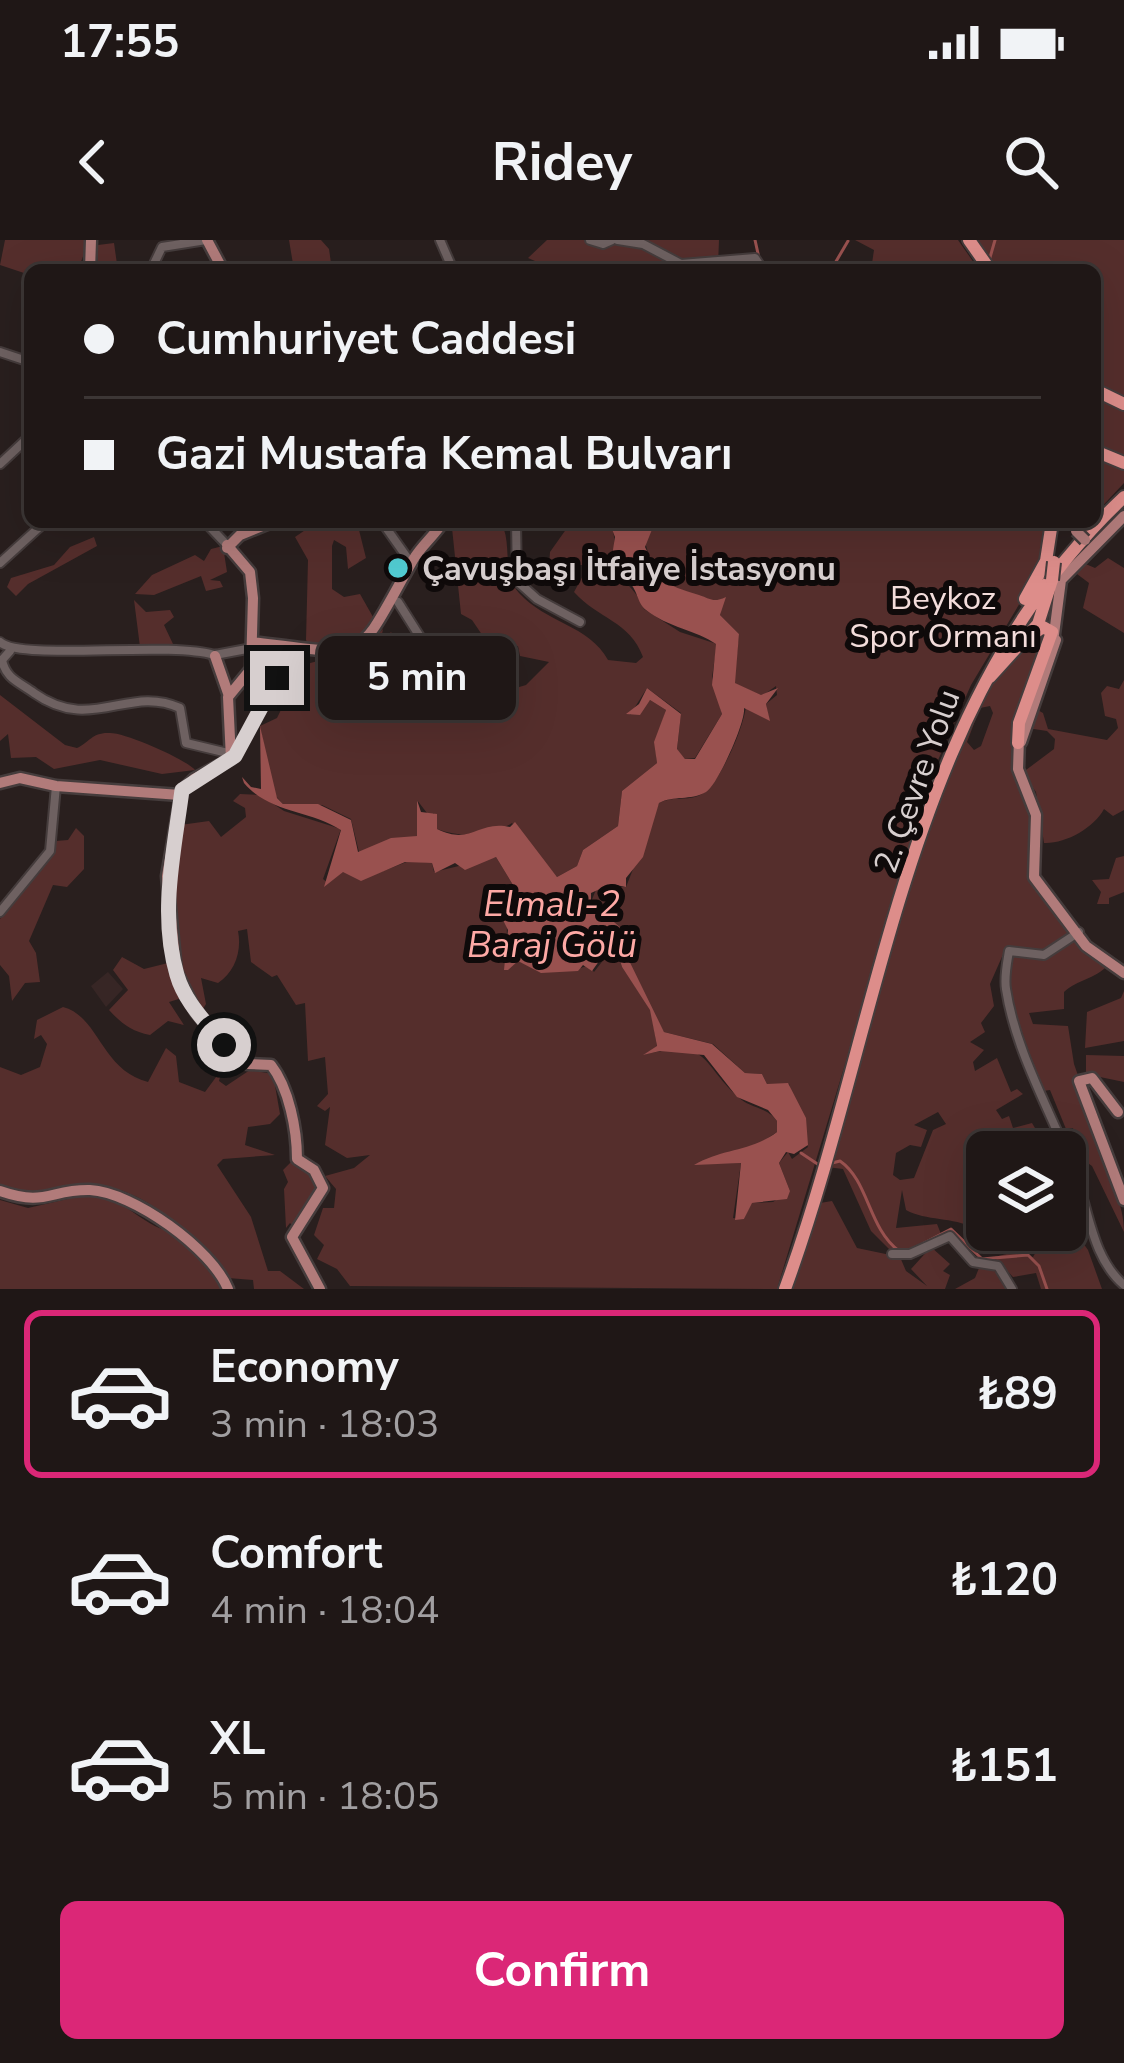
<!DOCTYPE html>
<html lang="en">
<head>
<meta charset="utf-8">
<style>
	body { margin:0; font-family:"Nunito Sans",sans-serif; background:#27201f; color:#f1f3f6; height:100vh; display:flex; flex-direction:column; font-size:45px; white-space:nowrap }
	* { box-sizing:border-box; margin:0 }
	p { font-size:39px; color:#a19fa1 }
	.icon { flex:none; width:66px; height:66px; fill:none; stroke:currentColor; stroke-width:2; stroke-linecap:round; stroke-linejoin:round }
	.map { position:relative; height:1049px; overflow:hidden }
	.panel { display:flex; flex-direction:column; background:#1f1716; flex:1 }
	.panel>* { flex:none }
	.guide { position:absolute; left:24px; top:24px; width:1077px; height:264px; border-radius:18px; box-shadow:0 12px 48px #0002,0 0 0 3px #3c3635; display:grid; align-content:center; height:264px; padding:0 60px; background:#1f1716 }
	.buttons { position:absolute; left:966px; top:891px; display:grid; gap:24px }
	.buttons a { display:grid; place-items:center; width:120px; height:120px; border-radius:18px; background:#1f1716; box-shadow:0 12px 48px #0002,0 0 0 3px #3c3635; font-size:60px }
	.end { position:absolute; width:54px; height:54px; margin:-27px; border:15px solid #d7cfcf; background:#111; box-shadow:0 0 0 6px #111 }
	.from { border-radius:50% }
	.bubble { position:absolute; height:84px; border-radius:18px; background:#1f1716; box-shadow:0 12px 48px #0002,0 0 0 3px #3c3635; font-size:39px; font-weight:700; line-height:84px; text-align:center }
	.guide b { display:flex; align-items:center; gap:42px; height:114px; font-size:45px }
	.guide b+b { border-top:3px solid #3c3635 }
	.guide i { width:30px; height:30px; background:#f1f3f6 }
	ul { padding:21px 0 0; list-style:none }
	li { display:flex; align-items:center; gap:36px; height:168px; margin:0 24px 18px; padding:0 36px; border:6px solid transparent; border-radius:18px }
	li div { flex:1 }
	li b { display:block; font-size:45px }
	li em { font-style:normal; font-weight:700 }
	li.active { border-color:#db2777 }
	li>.icon { width:108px; height:108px; stroke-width:1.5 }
	.cta { display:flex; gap:24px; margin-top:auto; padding:24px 60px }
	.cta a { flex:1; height:138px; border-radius:18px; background:#db2777; color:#fff; font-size:48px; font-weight:700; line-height:138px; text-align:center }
	.status { display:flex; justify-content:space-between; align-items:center; height:84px; padding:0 60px; background:#1f1716; direction:ltr }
	.status svg { height:33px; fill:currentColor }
	header { display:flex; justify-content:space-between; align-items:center; height:156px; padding:0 60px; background:#1f1716; font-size:54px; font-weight:700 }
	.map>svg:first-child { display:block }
</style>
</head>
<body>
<div class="status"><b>17:55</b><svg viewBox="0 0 49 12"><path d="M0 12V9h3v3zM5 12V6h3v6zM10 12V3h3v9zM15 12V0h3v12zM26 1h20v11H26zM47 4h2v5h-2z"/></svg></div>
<header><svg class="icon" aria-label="back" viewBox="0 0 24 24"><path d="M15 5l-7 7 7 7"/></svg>Ridey<svg class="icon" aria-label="search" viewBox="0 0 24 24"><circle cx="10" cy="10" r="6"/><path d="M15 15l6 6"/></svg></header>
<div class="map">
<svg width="1124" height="1049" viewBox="0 0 1124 1049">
	<rect width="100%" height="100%" fill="#291f1e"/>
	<!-- built -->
	<path fill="#372625" d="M 108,732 L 123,749 L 106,767 L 91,746 Z"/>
	<!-- green -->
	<path fill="#552e2c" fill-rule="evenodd" d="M 5,0 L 89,0 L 78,30 L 30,30 L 30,49 L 27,34 L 0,25 Z
		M 289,0 L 321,0 L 329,9 L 332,30 L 294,30 Z
		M 547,0 L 719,0 L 718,26 L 556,30 L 528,18 Z
		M 855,0 L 958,0 L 979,30 L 871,30 L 874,10 Z
		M 972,0 L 1124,0 L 1124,160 L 1095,147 L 1095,30 L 993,30 Z
		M 114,3 L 117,24 L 142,22 L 138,30 L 98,30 L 98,5 Z
		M 1095,152 L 1124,166 L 1124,222 L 1095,209 Z
		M 1095,213 L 1124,225 L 1124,243 L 1095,274 Z
		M 317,282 L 374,282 L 359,290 L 366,318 L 348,329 L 346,307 L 334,300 L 332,306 L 332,349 L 344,357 L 360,354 L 377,384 L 348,406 L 311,409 L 306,400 L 308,320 L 295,297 Z
		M 462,282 L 501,282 C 513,305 501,333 519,353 C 546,383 589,385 608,420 L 636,423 L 643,417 C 630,381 598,379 574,352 L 585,332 L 582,325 L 549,326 L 550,312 L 567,288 L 565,282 L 620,282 L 611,284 C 618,303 612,324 623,338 C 631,350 638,353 644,369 L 680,392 L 717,404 L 712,437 L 722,474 L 695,518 L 685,519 L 677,510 L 681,473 L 647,448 L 630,475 L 650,460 L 666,470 L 655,504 L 657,523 L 622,551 L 618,586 L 583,610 L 577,626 L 557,637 L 512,583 C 491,597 460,598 437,589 L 434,573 L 430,577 L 417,560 L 418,596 L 359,612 L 351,579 L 322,565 L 283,564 L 274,554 L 260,486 L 277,478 L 303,425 L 362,409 L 383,389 L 380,405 L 391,392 L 400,406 L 382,431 L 372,425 L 377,411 L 368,428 L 386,436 L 402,416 L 419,430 L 434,431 L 447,451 L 441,479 C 464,484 481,478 504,481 L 509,474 L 509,450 L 526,445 L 549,422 L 520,416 L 518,406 L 491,408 L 472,380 L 461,374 L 452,288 Z
		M 655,282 L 1050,282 L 1036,336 L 971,445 L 935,527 L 777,1049 L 350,1046 L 337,1029 L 317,1019 L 324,1005 L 314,995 L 323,968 L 334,968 L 336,949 L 325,936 L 354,928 L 370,915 L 347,918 L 325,905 L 330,867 L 325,871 L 317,866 L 328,854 L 325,817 L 308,821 L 305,763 L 296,765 L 277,735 L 272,737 L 251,722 L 247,689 L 238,691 C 242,711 235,732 218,743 L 201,738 L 206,764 L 201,772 C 168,710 167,653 180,585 L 209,581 L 221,597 L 246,577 L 245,568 L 233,561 L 240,554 L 260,555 L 284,571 L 341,589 L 323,639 L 328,643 L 343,631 L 368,637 L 409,621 L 432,623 L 434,632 L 496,617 L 513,645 L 500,674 L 507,683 L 506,730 L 518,721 C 539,729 567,736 588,725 L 594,732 L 615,705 L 622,727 L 651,770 L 657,807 L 643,815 C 710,798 699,821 737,856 C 750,869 766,866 777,881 L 777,892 L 760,903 L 699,924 L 741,923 L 733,978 L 744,979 L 751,963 L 773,962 L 790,951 L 779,923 L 788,912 L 792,919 L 808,907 L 789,844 L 767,844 L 762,834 L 745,833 L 713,804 L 664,792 L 628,726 L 629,714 L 619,700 L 624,692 L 591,662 L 597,647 L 626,647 L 659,563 C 672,556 684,561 698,556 C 719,548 744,487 746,466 L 769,480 L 766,464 L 777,455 L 776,446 L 762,456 L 734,443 L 739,394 L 720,375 L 723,359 C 687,368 650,336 645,300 Z
		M 94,297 L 97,306 L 28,344 L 16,356 L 7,347 L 11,338 L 54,325 L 70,307 Z
		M 223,306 L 227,332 L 210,340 L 220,341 L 223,347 L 206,351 L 201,336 L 154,355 L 135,354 L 152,335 L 195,315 L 204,321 L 211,309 Z
		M 1108,318 L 1124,328 L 1124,393 L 1083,368 L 1089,343 L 1073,331 L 1081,322 L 1095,328 Z
		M 134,360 L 146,372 L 170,370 L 174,377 L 164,385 L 173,404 L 140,407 Z
		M 1041,390 L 1047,390 L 1014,517 L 1034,572 L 1029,619 L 1071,694 L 1044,713 L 1005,710 L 990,744 L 994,766 L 981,783 L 985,792 L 970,802 L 984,810 L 973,822 L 975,831 L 997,818 L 1011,852 L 1017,849 L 1023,854 L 996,870 L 1002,879 L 1009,876 L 1013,888 L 1032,883 L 1038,893 L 1030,907 L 1034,911 L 1040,905 L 1048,912 L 1017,912 L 1012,901 L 1002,906 L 1005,912 L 987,912 L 987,978 L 974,988 C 953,977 926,981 906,970 L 902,950 L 896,988 L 937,984 L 941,994 L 916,1010 L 892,1012 L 871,991 L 843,929 L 827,927 L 936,554 L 982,449 ZM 990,466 L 993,473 L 981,506 L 974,510 L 967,502 L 980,468 ZM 938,872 L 946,884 L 933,890 L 914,938 L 900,940 L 893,935 L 896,913 L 910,905 L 921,907 L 927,890 L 914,885 Z
		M 1124,440 L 1124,570 L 1113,576 L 1104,569 C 1094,588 1065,604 1044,603 L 1036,552 L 1022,533 L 1054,509 L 1055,499 L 1047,491 L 1027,488 L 1034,468 L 1043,473 L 1048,489 L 1107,500 L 1118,488 L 1116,479 L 1105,476 L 1101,453 L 1107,446 L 1119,449 Z
		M 0,455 L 65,505 L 77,508 C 90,502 92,492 110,493 C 127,493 187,520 195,530 L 162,534 L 100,520 L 54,529 L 36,517 L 11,518 L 8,494 L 0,501 Z
		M 76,588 L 84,596 L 84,629 L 67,647 L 53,645 L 29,701 L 36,713 L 40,742 L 25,743 L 12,761 L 9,736 L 0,725 L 0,679 L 50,618 L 56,601 L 68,600 Z
		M 1124,616 L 1124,652 L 1109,658 L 1109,664 L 1097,664 L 1101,652 L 1092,640 L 1109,639 L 1116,618 Z
		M 1074,699 L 1108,725 C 1094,740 1078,739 1064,752 L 1064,769 L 1029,773 L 1033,784 L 1068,786 L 1074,824 L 1109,924 C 1110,950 1124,961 1124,992 L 1092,926 L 1082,919 L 1086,912 L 1080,896 L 1074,898 L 1073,888 L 1066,889 L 1050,850 L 1043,851 L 1006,747 L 1014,714 L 1040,717 Z
		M 122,717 L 144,729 L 172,722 L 185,757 L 169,762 L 184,785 L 168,781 L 150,795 C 131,791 122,784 109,770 L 128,750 L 113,730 Z
		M 1124,751 L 1124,801 L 1085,808 L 1087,772 L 1121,758 Z
		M 63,767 C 99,776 101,830 148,842 L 166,808 L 176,816 L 179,842 L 205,852 L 222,829 L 219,841 L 226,846 L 250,830 L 273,834 L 280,874 L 270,884 L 248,887 L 245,905 L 275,915 L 223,919 L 217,925 L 251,977 L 268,1031 L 280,1031 L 304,1049 L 254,1049 L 253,1040 L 228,1038 C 202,1001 142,943 92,946 C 58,949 30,961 0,946 L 0,827 L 21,835 L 40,827 L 47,804 L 41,795 L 34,799 L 37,780 Z
		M 1086,815 L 1124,816 L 1124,842 L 1100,837 L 1113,861 L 1086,834 Z
		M 292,921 L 309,929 L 319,944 L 294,987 L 290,983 L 286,988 L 284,949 L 288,942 L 283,930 Z
		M 85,955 C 125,953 142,990 179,993 L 223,1049 L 0,1049 L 0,960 L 28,968 Z
		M 832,961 L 857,1008 L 900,1017 L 906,1031 L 927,1046 L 911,1029 L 931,1007 L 950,1024 L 943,1031 L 950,1035 L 945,1049 L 788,1049 L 814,964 Z
		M 1065,978 L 1088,1010 L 1102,1049 L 1041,1049 L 1036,1033 L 1013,1037 L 994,1017 L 1015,1012 L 1033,1017 L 1037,1010 L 1029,1005 L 1025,990 L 1065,990 Z
		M 994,1025 L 1011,1049 L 955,1049 L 975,1038 L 979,1028 Z"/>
	<!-- water -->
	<path fill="#99514f" d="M 655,282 L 645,307 C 662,343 663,344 699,355 C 711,359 713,363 726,357 L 720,375 L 739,394 L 735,443 L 761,455 L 778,448 L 766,464 L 770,481 L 744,468 C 746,482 717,546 706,552 C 690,561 674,555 659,563 L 643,617 L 626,638 L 626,647 L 611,644 L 591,653 L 591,662 L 622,689 L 592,731 L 583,725 L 578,731 L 541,733 L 518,721 L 508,730 L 504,730 L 508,690 L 500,674 L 513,645 L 496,617 L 465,630 L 455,623 L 435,633 L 432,623 L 405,622 L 361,641 L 343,632 L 324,647 L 341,590 C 310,570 269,573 244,543 L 242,537 L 251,547 L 261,549 L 260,486 L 277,558 L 283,564 L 318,564 L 351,580 L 358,612 L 391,598 L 417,596 L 417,560 L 421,572 L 437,574 L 437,589 C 472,606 477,580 510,587 L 515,582 L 557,637 L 577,626 L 583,610 L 618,586 L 622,551 L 657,523 L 654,502 L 666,470 L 650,460 L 640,475 L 626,474 L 639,464 L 647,448 L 681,474 L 677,509 L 685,519 L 695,519 L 722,474 L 712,445 L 716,404 C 698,391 667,387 646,370 C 636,362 639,350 626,339 L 620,343 L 621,329 L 612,316 L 615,297 L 610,284 Z
		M 619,700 L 664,792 L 712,804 L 745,833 L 762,834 L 767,844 L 788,843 L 806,878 L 808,905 L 794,914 L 786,912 L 779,923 L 790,951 L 787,959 L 752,963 L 744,979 L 735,980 L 741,923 L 694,925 C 723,908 750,912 777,892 L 777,881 L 768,870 L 737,857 L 704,815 L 660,811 L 643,815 L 657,806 L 650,770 L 622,727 L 615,705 Z"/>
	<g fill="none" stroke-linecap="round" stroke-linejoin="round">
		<!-- stream -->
		<path stroke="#99514f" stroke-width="3" d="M 755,0 L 759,18
			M 989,21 L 995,0
			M 831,30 L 848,1
			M 801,913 L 819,925
			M 828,924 L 840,921 C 869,941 868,988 899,1011
			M 924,1003 L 951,989 L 982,1019 L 1028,1015 L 1039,1026 L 1047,1049"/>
		<!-- minor casing -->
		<g stroke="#453c3c" stroke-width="12">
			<path id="minor" d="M 440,0 L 453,30
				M 590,0 L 603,4 L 612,0
				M 618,0 L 643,4 L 681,24 L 755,18 L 763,30
				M 151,30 L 162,7 L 206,0
				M 0,112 L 30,122
				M 0,224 L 30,196
				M 205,282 L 227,305
				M 382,282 L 411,323
				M 516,282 L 517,341 L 537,359 L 580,382
				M 0,323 L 45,282
				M 398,362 L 441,430 L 463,430 L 484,438
				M 0,402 C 20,421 169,401 214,415
				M 10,411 L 2,420 C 6,439 19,442 34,453 C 92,494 128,444 180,468 L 186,503 L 232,514
				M 215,415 L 252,408
				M 234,516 L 293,408
				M 0,672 L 50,611 L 56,546
				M 1079,692 L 1044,715 L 1009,711 C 1007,723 1004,737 1006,749 C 1016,814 1052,873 1075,934 C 1089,970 1092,1018 1124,1045
				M 892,1014 L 910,1014 L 950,996 L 973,1022 L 998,1026 L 1012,1049"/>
		</g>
		<!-- major casing -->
		<g stroke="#453c3c" stroke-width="15">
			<path id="major" d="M 207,0 L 223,30
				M 90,30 L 91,0
				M 227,308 L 240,295 L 272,282
				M 252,402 C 374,417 354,423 413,320 C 421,306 434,296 443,282
				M 1053,402 L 1061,340 L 1124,276
				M 215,416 L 229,456
				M 1019,499 L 1018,529 L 1036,575 L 1034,637 L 1086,706 L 1124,733
				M 1021,502 L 1056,400
				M 0,543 L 20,538 L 56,546 L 180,555
				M 182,550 L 167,636 L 176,731 L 196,772 L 228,810 L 248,824 L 271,825 C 289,848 297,890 297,919 L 314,930 L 323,948 L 292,997 L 320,1049
				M 179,554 L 194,539 L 231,519 L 228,457 L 251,429 L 253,358 L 250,332 L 227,305
				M 1118,872 L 1092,838 L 1079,841 L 1124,960
				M 0,951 C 46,967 50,949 90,950 C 133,952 212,1009 228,1049"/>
		</g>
		<!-- highway casing -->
		<g stroke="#453c3c" stroke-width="16">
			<path id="highway" d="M 969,0 L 990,30
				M 1095,150 L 1124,164
				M 1095,211 L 1124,223
				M 1025,359 L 1046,321 L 1052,282
				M 990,437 L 1038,384 L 1052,340
				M 1018,503 L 1019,483 L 1052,392 L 1043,387 L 1032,395
				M 785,1049 C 884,779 903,465 1124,257"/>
		</g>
		<!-- minor -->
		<use href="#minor" stroke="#6e6161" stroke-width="8"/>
		<!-- major -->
		<use href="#major" stroke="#b17b7a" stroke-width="10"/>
		<!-- highway -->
		<use href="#highway" stroke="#dd8d8a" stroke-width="12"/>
		<!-- major-bridge casing -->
		<g stroke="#453c3c" stroke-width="15" stroke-linecap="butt">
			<path id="major-bridge" d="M 1076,291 L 1085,300"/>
		</g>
		<!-- highway-bridge casing -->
		<g stroke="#453c3c" stroke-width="16" stroke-linecap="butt">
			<path id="highway-bridge" d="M 1052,340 L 1054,322"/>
		</g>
		<!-- major-bridge -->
		<use href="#major-bridge" stroke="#b17b7a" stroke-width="10"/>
		<!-- highway-bridge -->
		<use href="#highway-bridge" stroke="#dd8d8a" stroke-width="12"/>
	</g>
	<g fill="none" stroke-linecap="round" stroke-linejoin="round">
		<!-- route -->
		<path stroke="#d7cfcf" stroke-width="15" d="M 224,805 C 207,783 185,763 177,735 C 159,674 174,612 182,550 L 235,516 L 277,438"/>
	</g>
	<!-- markers -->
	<circle fill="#51ccd2" stroke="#0f0a0a" stroke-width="4.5" cx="398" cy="328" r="12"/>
	<g text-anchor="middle" stroke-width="12" stroke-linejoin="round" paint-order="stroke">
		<!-- poi labels -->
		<g font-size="33" font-weight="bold" fill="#d7cfcf" stroke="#0f0a0a" text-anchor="start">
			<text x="422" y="340">Çavuşbaşı İtfaiye İstasyonu</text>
		</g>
		<!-- park labels -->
		<g font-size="33" fill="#f3dddb" stroke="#0f0a0a">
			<text x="943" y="369">Beykoz<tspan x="943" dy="38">Spor Ormanı</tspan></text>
		</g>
		<!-- street labels -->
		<g font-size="33" fill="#d7cfcf" stroke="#0f0a0a">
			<text transform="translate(916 541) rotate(-70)" y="12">2. Çevre Yolu</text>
		</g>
		<!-- water labels -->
		<g font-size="36" font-style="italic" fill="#fea9a5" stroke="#0f0a0a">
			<text x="552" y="676">Elmalı-2<tspan x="552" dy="41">Baraj Gölü</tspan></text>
		</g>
	</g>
</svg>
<div class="buttons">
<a><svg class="icon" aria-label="layers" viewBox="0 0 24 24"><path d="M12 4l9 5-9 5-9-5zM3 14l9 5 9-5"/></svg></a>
</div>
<i class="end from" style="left:224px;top:805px"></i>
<i class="end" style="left:277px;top:438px"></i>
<div class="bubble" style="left:318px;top:396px;width:198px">5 min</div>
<div class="guide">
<b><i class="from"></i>Cumhuriyet Caddesi</b>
<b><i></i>Gazi Mustafa Kemal Bulvarı</b>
</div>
</div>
<section class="panel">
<ul>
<li class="active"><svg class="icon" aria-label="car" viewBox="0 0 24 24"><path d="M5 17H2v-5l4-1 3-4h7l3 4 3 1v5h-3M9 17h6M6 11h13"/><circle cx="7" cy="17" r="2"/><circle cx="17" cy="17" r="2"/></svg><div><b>Economy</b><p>3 min · 18:03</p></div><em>₺89</em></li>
<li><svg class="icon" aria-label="car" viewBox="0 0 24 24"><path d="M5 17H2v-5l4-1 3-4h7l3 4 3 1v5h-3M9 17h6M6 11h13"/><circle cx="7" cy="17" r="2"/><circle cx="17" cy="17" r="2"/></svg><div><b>Comfort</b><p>4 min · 18:04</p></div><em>₺120</em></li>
<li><svg class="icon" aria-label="car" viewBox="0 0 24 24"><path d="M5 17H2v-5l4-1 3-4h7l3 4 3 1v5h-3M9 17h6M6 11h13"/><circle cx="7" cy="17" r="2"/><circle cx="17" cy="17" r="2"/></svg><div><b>XL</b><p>5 min · 18:05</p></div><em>₺151</em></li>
</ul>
<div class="cta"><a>Confirm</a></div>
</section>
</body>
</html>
